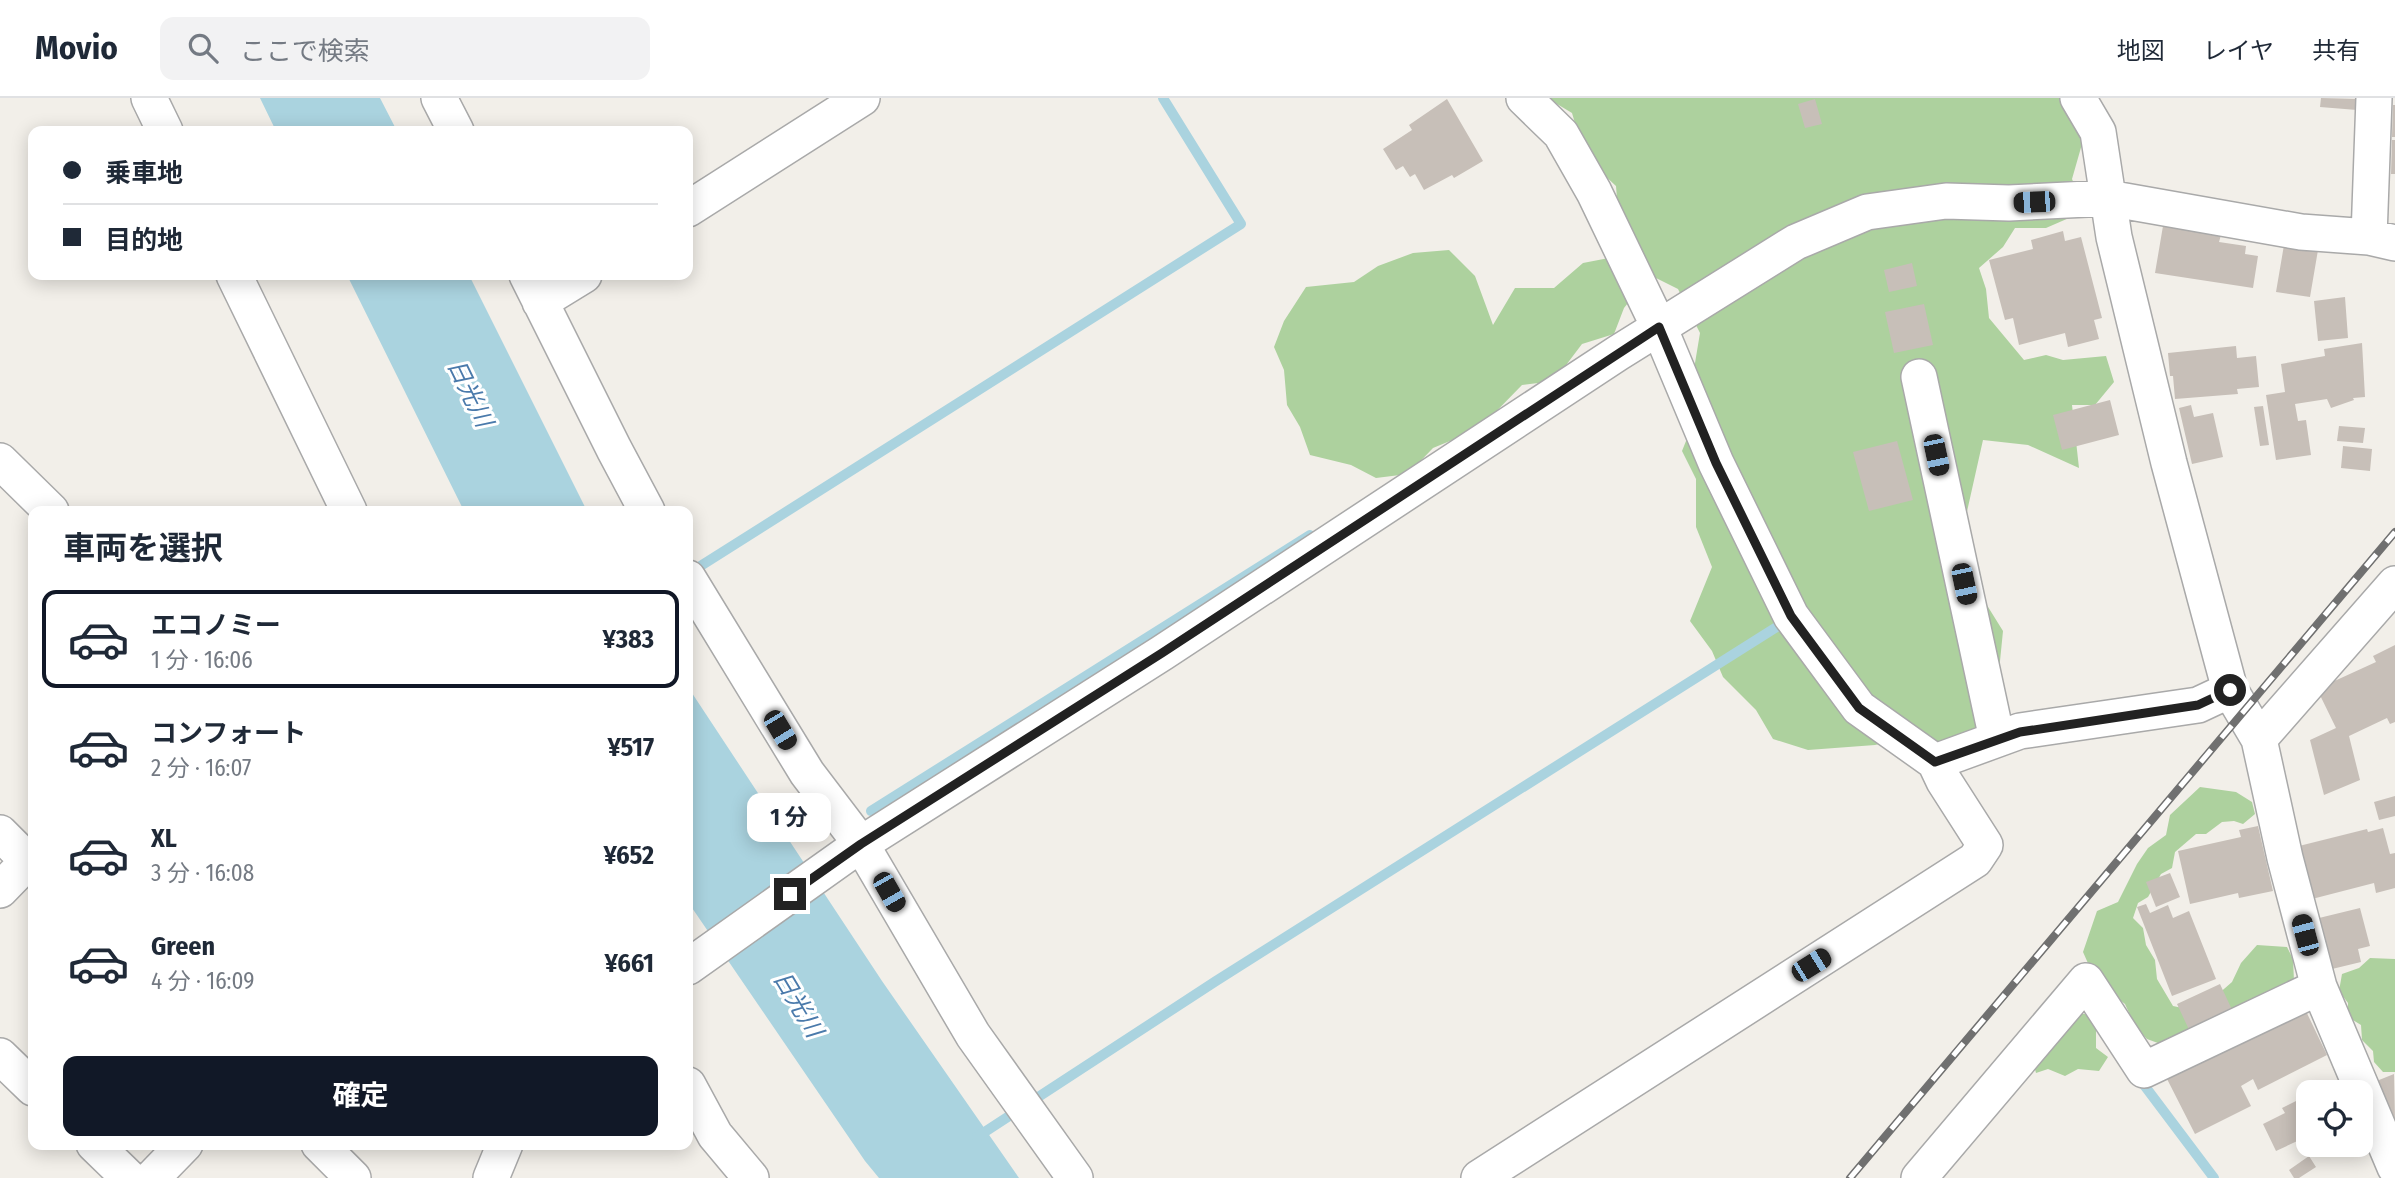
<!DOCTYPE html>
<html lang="ja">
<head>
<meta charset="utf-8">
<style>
	body { margin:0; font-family:"Fira Sans Condensed","Noto Sans JP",sans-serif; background:#f2f2f3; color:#1f2937; height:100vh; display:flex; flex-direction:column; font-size:26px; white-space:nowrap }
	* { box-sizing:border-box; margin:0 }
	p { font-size:23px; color:#747a83 }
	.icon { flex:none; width:38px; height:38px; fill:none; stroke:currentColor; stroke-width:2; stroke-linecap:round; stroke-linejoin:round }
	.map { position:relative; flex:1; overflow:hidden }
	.side { position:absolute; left:28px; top:408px; width:665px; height:644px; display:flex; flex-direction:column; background:#fff; border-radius:14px; box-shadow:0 4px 18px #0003 }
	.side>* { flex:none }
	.top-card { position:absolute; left:28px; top:28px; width:665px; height:154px; border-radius:14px; box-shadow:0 4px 18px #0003; display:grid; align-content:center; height:154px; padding:0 35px; background:#fff }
	.fabs { position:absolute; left:2296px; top:982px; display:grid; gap:14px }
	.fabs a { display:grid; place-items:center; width:77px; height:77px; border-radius:14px; background:#fff; box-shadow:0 4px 18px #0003; font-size:35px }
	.end { position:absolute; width:32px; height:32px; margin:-16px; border:9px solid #222; background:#fff; box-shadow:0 0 0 4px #fff }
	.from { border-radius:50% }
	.bubble { position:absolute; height:49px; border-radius:14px; background:#fff; box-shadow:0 4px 18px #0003; font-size:23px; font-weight:700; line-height:49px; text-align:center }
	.car { position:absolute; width:21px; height:42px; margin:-21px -10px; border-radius:9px; box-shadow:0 0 5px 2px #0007; background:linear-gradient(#222 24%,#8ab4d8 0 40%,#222 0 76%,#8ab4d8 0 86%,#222 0) }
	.top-card b { display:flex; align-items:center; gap:24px; height:66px; font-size:26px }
	.top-card b+b { border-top:2px solid #e0e1e3 }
	.top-card i { width:18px; height:18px; background:#1f2937 }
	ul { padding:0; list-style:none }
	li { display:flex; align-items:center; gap:21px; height:98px; margin:0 14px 10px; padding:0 21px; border:4px solid transparent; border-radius:14px }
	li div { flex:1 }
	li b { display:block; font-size:26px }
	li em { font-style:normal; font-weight:700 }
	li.current { border-color:#111827 }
	li>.icon { width:63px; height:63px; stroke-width:1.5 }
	h2 { padding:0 35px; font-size:32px; line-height:84px }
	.button { display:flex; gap:14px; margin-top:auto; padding:14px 35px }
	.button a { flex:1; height:80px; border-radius:14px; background:#111827; color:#fff; font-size:28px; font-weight:700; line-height:80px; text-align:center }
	header { display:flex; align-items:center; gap:42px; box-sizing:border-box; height:98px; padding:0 35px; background:#fff; border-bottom:2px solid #e0e1e3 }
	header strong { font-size:33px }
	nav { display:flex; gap:38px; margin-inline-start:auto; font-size:24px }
	.search { width:490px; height:63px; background:#f2f2f3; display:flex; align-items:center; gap:18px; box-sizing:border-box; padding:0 24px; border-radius:14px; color:#747a83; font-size:26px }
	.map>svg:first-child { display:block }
</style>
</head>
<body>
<header>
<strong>Movio</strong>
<div class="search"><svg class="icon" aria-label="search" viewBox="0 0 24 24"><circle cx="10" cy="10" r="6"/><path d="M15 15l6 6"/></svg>ここで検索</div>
<nav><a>地図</a><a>レイヤ</a><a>共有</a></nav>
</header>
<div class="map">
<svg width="2395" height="1080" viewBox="0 0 2395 1080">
	<rect width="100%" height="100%" fill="#f2efe9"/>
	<!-- forest -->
	<path fill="#add19e" d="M 1547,0 L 2071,0 L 2082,46 L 2072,81 L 2085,113 L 2046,130 L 2015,130 L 2003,149 L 1979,170 L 1986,191 L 1989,220 L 2024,262 L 2046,257 L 2063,262 L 2106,258 L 2114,284 L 2095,307 L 2072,307 L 2079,370 L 2028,347 L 1983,342 L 1966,418 L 1980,496 L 2003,533 L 1999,573 L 2000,607 L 1971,638 L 1944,646 L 1919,637 L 1875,647 L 1808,652 L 1773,641 L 1756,612 L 1723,579 L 1712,553 L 1690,523 L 1712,469 L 1696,429 L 1696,381 L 1682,353 L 1698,313 L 1693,277 L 1700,235 L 1678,191 L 1650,177 L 1624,210 L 1614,236 L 1582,246 L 1554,283 L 1522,287 L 1479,331 L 1433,350 L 1408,376 L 1376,380 L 1351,367 L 1310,357 L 1300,329 L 1287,307 L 1284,272 L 1274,249 L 1284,223 L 1306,189 L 1354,184 L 1378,168 L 1413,155 L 1449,152 L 1475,178 L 1493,227 L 1515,190 L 1554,190 L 1583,165 L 1614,159 L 1618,114 L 1616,88 L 1585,59 L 1572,15 Z
		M 2200,689 L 2236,694 L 2252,704 L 2255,716 L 2243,726 L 2234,723 L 2222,724 L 2206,736 L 2196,736 L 2175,754 L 2172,770 L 2161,776 L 2148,799 L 2138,805 L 2133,820 L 2143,830 L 2146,847 L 2155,862 L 2157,881 L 2173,908 L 2192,912 L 2209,904 L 2232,884 L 2241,865 L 2257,847 L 2287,849 L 2293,861 L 2294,883 L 2166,948 L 2147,941 L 2135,928 L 2125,906 L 2110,894 L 2104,877 L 2091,872 L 2083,854 L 2097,813 L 2118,804 L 2137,766 L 2148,750 L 2166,737 L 2170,717 Z
		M 2370,860 L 2395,861 L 2395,974 L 2383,974 L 2374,964 L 2373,953 L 2362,942 L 2361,927 L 2348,919 L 2348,905 L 2339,893 L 2342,876 L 2359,870 Z
		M 2071,916 L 2085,916 L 2096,925 L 2096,950 L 2108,959 L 2099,973 L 2078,971 L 2065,978 L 2048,971 L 2036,975 L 2031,956 Z"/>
	<!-- water -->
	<path fill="#aad3df" d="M 260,0 L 380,0 L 397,33 L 276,33 Z
		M 347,177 L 469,177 L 587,413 L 464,413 Z
		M 688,589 L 882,883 L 1019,1080 L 879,1080 L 865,1063 L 688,804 Z"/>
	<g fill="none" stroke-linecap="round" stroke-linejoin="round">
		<!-- stream -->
		<path stroke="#aad3df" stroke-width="10" d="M 691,474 L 1241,126 L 1163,0
			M 871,713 L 1310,437
			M 2144,987 L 2214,1080
			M 977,1039 L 1216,883 L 1786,523"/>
	</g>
	<!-- building -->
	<path fill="#c7bfb8" d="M 2321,0 L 2358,1 L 2357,12 L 2320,9 Z
		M 1447,1 L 1483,63 L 1454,80 L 1452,77 L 1424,92 L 1415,76 L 1410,79 L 1403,68 L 1396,72 L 1383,51 L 1412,32 L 1409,27 Z
		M 1815,1 L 1822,26 L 1805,30 L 1798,6 Z
		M 2393,7 L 2395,7 L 2395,39 L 2392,39 Z
		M 2392,42 L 2395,42 L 2395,76 L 2391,76 Z
		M 2163,128 L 2221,137 L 2219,144 L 2246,148 L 2245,156 L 2258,158 L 2253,190 L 2155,175 Z
		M 2063,133 L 2065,143 L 2081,139 L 2102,220 L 2094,222 L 2099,241 L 2068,249 L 2065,235 L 2019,247 L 2013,220 L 2005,222 L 1989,162 L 2033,151 L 2031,142 Z
		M 2284,147 L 2318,152 L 2310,199 L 2276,194 Z
		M 1912,165 L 1917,188 L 1889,194 L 1884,172 Z
		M 2345,199 L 2348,240 L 2318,243 L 2314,203 Z
		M 1924,206 L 1933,247 L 1894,255 L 1885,214 Z
		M 2362,245 L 2365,299 L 2353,300 L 2354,302 L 2331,310 L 2327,301 L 2295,306 L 2298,323 L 2306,322 L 2311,357 L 2276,362 L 2266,297 L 2285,294 L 2281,266 L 2325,258 L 2324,251 Z
		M 2236,248 L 2237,260 L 2256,258 L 2259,289 L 2237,291 L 2238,296 L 2175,301 L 2173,278 L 2170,278 L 2168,255 Z
		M 2110,302 L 2119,337 L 2062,352 L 2053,317 Z
		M 2191,307 L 2194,319 L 2213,315 L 2223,359 L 2192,366 L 2179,310 Z
		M 2263,308 L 2269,347 L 2260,348 L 2254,309 Z
		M 2339,328 L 2365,330 L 2363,345 L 2337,343 Z
		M 1897,343 L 1913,402 L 1869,413 L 1853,354 Z
		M 2343,348 L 2372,351 L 2370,373 L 2341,370 Z
		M 2395,547 L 2395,624 L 2390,626 L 2387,620 L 2349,638 L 2360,682 L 2324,697 L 2310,642 L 2336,630 L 2317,591 L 2376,564 L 2373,558 Z
		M 2395,698 L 2395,718 L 2379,722 L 2374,704 Z
		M 2258,728 L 2273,793 L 2239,800 L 2238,795 L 2190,806 L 2178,753 L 2241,739 L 2239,732 Z
		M 2383,730 L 2390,756 L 2395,755 L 2395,790 L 2376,795 L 2374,785 L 2312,801 L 2299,748 L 2367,731 L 2368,734 Z
		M 2170,775 L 2180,799 L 2156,809 L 2146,784 Z
		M 2146,806 L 2150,815 L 2168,807 L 2173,820 L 2189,813 L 2216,881 L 2172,898 L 2137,809 Z
		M 2360,810 L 2370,848 L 2358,851 L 2361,864 L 2332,871 L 2319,820 Z
		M 2220,886 L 2234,916 L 2191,936 L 2177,906 Z
		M 2304,909 L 2327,957 L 2258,992 L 2253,981 L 2241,988 L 2251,1008 L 2195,1036 L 2166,979 Z
		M 2394,976 L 2395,1023 L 2385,1027 L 2369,986 Z
		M 2338,983 L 2343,994 L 2315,994 Z
		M 2308,997 L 2308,1038 L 2276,1053 L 2263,1026 L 2285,1015 L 2282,1010 Z
		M 2309,1058 L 2316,1069 L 2299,1080 L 2294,1080 L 2289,1072 Z"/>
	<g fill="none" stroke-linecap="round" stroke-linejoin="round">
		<!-- minor casing -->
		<g stroke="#a9a9a9" stroke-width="38">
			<path id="minor" d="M 149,0 L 165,33
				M 439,0 L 456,33
				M 2078,0 L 2098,34 L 2114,139 L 2169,365 L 2230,592 L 2259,641 L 2285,760 L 2319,889 L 2395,1069
				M 688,111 L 862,0
				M 2369,139 L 2374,0
				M 234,177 L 349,413
				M 527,177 L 614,351 L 647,413
				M 540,204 L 584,177
				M 1919,279 L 1997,641
				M 0,363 L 51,413
				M 688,480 L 807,675 L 861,746 L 973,937 L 1075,1080
				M 2259,641 L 2395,486
				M 1935,664 L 2020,633 L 2198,607 L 2230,592
				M 0,735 L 33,768
				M 0,792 L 33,758
				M 688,869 L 861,746 L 1162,555 L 1618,255 L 1796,144 L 1867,114 L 1946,103 L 2009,105 L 2108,100 L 2301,134 L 2369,139 L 2395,145
				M 0,958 L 33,990
				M 688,987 L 715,1037 L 751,1080
				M 94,1046 L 129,1080
				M 319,1046 L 353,1080
				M 152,1080 L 185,1046
				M 491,1080 L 505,1046
				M 1479,1080 L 1975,762 L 1985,747 L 1944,683 L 1935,664 L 1859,610 L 1791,518 L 1716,365 L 1659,229 L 1594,94 L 1561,36 L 1524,0
				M 1919,1080 L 2086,883 L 2144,972 L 2319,889"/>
		</g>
		<!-- minor -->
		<use href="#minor" stroke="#fff" stroke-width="35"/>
		<!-- rail casing -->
		<g stroke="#707070" stroke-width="8">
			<path id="rail" d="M 1850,1080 L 2395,434"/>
		</g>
		<!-- rail -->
		<use href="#rail" stroke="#fff" stroke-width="5" stroke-dasharray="16" stroke-linecap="butt"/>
	</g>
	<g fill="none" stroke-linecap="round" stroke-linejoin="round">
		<!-- route -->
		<path stroke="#222" stroke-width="9" d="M 790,796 L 861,746 L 1162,555 L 1659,229 L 1716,365 L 1791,518 L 1859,610 L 1935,664 L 2020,634 L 2198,607 L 2230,592"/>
	</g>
	<g text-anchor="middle" stroke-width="6" stroke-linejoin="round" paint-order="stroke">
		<!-- water labels -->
		<g font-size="24" font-style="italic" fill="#4a7aab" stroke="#fff">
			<text transform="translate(470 295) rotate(64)" y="8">日光川</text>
			<text transform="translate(798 906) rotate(59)" y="8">日光川</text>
		</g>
	</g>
</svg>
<div class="fabs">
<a><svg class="icon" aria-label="locate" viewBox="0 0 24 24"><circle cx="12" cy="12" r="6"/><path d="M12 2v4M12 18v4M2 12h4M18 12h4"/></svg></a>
</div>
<i class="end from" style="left:2230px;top:592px"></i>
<i class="end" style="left:790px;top:796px"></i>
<div class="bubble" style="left:747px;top:695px;width:84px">1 分</div>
<i class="car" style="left:2034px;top:104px;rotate:268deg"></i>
<i class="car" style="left:1936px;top:357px;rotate:168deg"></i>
<i class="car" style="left:1964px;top:486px;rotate:168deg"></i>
<i class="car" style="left:780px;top:632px;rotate:149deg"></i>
<i class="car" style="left:889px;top:794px;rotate:150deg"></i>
<i class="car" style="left:2305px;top:837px;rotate:345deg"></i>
<i class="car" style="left:1811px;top:867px;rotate:58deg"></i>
<div class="top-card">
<b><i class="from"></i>乗車地</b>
<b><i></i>目的地</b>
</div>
<section class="side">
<h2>車両を選択</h2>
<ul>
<li class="current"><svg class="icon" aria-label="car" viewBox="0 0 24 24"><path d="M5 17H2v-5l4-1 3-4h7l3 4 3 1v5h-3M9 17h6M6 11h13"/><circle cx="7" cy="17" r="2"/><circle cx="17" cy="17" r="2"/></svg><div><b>エコノミー</b><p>1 分 · 16:06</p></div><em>¥383</em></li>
<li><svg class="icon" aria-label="car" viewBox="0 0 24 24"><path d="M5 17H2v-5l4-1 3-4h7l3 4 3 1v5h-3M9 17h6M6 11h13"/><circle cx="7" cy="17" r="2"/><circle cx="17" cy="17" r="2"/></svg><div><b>コンフォート</b><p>2 分 · 16:07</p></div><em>¥517</em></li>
<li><svg class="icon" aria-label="car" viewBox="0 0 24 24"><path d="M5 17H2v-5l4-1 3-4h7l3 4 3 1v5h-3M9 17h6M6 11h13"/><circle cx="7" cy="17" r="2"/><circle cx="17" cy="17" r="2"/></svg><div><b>XL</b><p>3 分 · 16:08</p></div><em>¥652</em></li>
<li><svg class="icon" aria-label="car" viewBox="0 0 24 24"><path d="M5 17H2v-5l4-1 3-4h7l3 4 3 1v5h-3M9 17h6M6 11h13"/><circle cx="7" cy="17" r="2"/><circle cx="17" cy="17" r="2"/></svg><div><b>Green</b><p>4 分 · 16:09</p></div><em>¥661</em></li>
</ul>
<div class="button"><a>確定</a></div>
</section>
</div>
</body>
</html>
